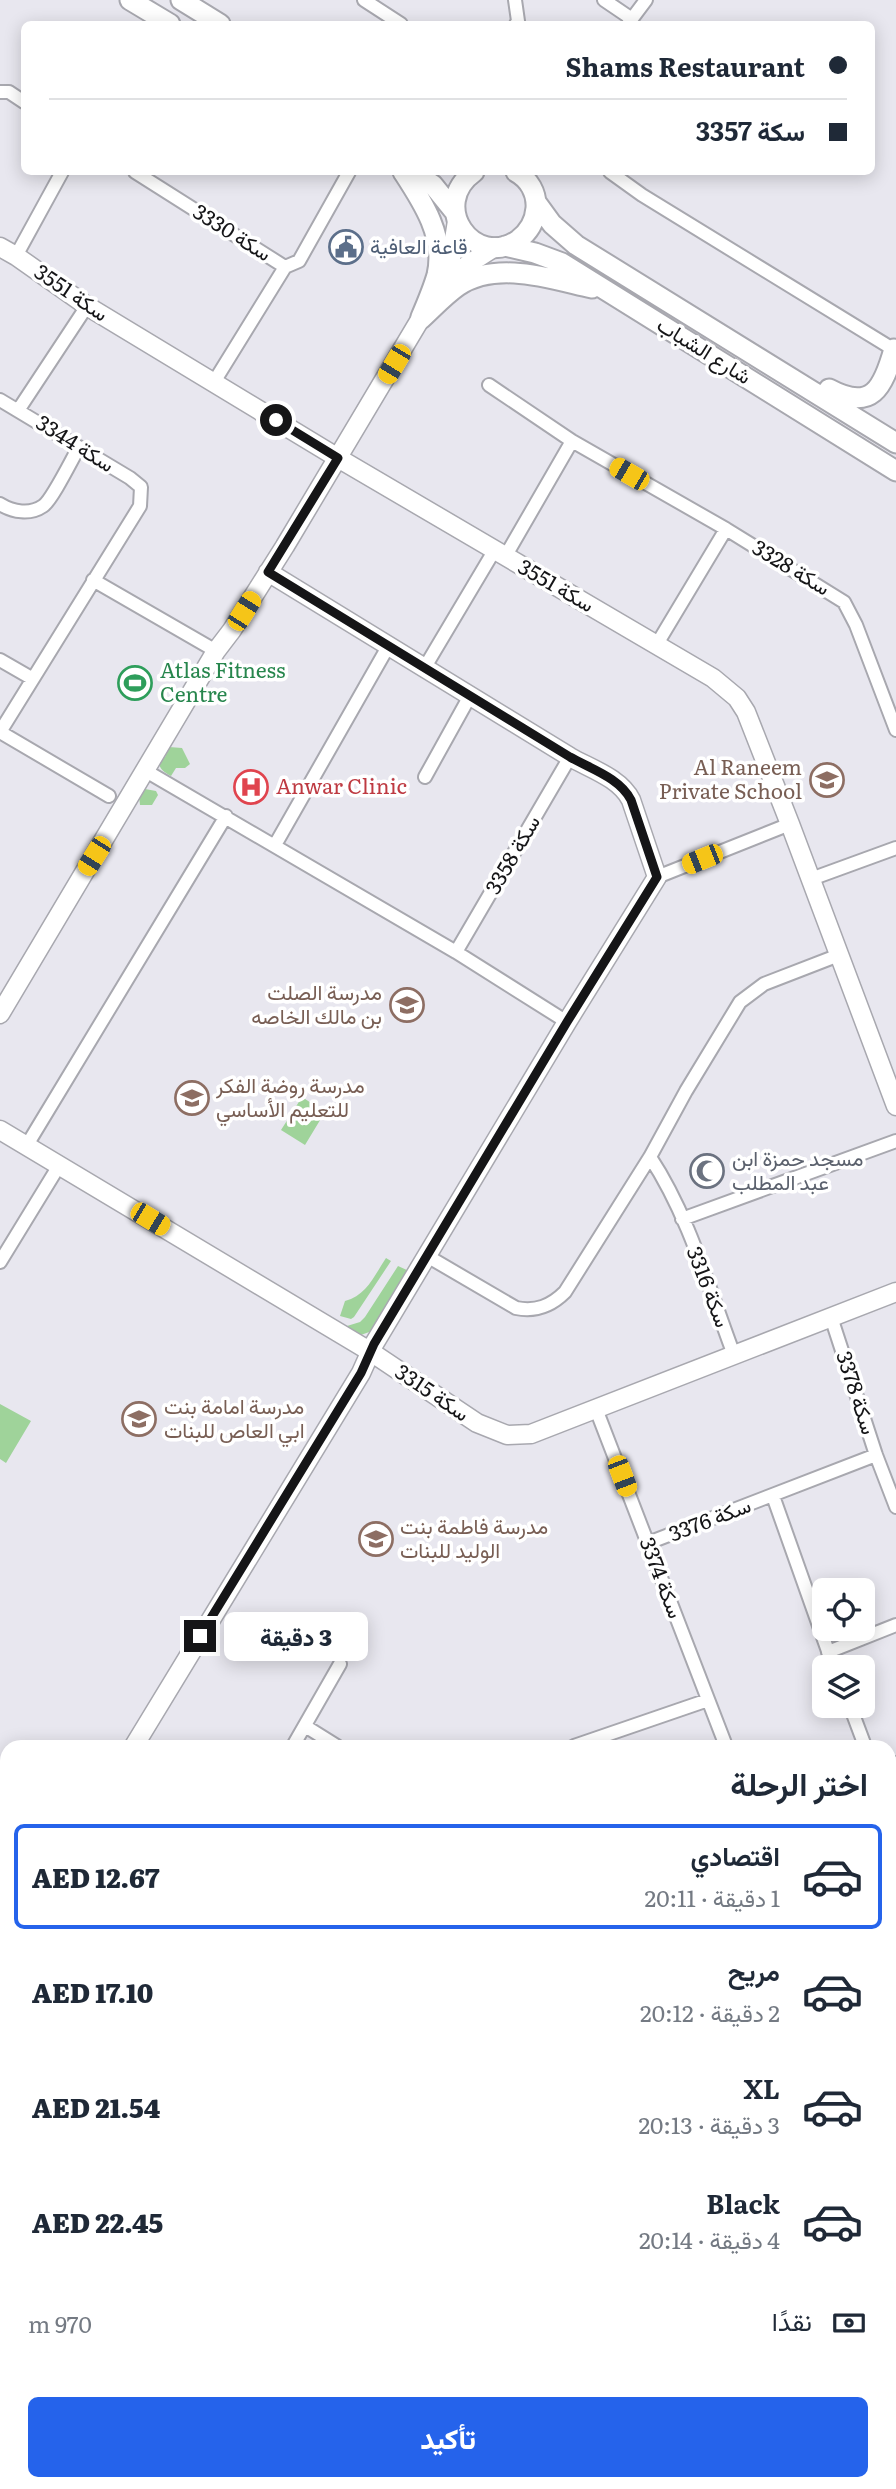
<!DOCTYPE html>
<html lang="ar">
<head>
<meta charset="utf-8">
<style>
	body { margin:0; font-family:Literata,Vazirmatn,serif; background:#f2f2f3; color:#1f2937; direction:rtl; height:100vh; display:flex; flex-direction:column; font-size:26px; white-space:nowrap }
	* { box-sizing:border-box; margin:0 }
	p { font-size:23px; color:#747a83 }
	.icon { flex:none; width:38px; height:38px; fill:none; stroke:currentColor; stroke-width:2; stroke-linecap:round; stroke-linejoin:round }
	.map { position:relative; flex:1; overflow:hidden; direction:ltr }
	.drawer { position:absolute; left:0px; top:1740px; width:896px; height:751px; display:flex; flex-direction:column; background:#fff; border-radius:21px 21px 0 0; box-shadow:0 4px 18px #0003; direction:rtl }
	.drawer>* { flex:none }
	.top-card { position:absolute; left:21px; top:21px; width:854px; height:154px; border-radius:10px; box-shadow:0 4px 18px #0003; direction:rtl; display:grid; align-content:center; height:154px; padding:0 28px; background:#fff }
	.tools { position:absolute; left:812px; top:1578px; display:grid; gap:14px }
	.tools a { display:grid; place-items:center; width:63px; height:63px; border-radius:10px; background:#fff; box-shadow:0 4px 18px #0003; font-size:35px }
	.end { position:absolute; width:32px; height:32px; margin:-16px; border:9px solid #151517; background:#fff; box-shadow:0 0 0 4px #fff }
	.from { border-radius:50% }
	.bubble { position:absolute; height:49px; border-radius:10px; background:#fff; box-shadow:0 4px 18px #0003; font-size:23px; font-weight:800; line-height:49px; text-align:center; direction:rtl }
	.car { position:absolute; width:21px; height:42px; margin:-21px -10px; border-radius:9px; box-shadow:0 0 5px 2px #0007; background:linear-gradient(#f5c518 24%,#345 0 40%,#f5c518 0 76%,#345 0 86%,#f5c518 0) }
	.top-card b { display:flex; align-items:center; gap:24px; height:66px; font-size:26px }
	.top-card b+b { border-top:2px solid #e0e1e3 }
	.top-card i { width:18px; height:18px; background:#1f2937 }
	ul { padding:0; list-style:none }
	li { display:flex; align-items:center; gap:21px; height:105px; margin:0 14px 10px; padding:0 14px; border:4px solid transparent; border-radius:10px }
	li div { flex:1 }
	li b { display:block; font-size:26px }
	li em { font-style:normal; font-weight:800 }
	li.on { border-color:#2563eb }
	li>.icon { width:63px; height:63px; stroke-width:1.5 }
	h2 { padding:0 28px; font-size:32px; line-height:84px }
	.pay { display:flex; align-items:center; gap:18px; height:77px; padding:0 28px; font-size:26px }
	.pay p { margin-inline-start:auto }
	.cta { display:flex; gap:14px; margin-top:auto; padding:14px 28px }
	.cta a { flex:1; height:80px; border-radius:10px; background:#2563eb; color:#fff; font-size:28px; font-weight:800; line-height:80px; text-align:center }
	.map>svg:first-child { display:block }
</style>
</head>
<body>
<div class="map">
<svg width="896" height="2489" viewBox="0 0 896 2489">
	<rect width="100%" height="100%" fill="#e8e7ef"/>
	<!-- green -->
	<path fill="#9fd39a" d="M 169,747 L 182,748 L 190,764 L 185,768 L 176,768 L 171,776 C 164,772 159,769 158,760 L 165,757 Z
		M 145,789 L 156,791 L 158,795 L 152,805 L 140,805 L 139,796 Z
		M 302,1097 L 325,1112 L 305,1145 L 281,1130 Z
		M 386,1258 L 391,1261 L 354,1317 L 351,1319 L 340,1316 L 345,1301 C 367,1295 374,1276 386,1258 Z
		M 398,1266 L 409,1271 L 372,1331 L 358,1336 L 345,1330 L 347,1326 L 360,1322 L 365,1317 Z
		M 0,1404 L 31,1421 L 6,1463 L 0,1459 Z"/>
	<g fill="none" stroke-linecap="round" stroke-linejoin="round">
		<!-- street casing -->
		<g stroke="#a8a8af" stroke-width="16">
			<path id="street" d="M 364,0 L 401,24
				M 515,0 L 518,21 L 516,24
				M 604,0 L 632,19
				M 628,24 L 646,0
				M 0,92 L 9,92 L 24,102
				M 135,172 L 285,267
				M 610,172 L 642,195 L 896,351
				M 16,256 L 62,172
				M 285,267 L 299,261 L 349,172
				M 214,382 L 285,267
				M 489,385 L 572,441 L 726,529 L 844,602 L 856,625 L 896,730
				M 0,400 L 130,478 L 141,487 L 140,506 L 0,732
				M 19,409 L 87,306
				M 0,504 C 13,512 30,515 43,506 C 52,500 72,459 79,447
				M 505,557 L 572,441
				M 93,580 L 216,651
				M 657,644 L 726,529
				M 0,660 L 33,679
				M 425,667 L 494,551
				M 0,732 L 109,796
				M 146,771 L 456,952 L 567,1022
				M 425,777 L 471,694
				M 275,845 L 389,645
				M 657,877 L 790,824
				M 811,879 L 896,848
				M 456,952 L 570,757
				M 27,1145 L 226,816
				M 650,1157 C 689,1216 709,1289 734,1355
				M 682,1219 L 896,1141
				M 427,1256 L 516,1308 C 536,1312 551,1306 565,1292 L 650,1157 L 686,1091 L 740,1002 L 764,984 L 839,955
				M 0,1262 L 60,1164
				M 831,1317 L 876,1455 L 896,1507
				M 596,1409 L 726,1746
				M 773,1496 L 834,1668
				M 648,1543 L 876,1455
				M 828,1652 L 896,1625
				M 850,1706 L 865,1746
				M 305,1726 L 337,1746
				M 293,1746 L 340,1664
				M 574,1746 L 708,1700
				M 889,1766 L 896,1763
				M 889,1914 L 896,1912
				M 889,2105 L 896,2102
				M 0,2224 L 7,2212
				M 889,2397 L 896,2416
				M 12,2483 L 22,2489
				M 511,2483 L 514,2489
				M 594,2483 L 596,2489
				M 81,2489 L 84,2483
				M 696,2489 L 710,2483"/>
		</g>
		<!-- secondary casing -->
		<g stroke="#a8a8af" stroke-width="21">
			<path id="secondary" d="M 0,247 L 16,256 L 87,306 L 338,458 L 713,678 L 737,698 L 746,712 L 790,824 L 896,1106
				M 447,286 L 467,265 L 495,247
				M 0,1014 L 216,651 L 232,630 L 285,546 L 449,271 L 457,221
				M 0,1130 L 371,1352 L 477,1423 L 507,1435 L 531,1434 L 896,1292
				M 134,1746 L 361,1373 L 374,1344 L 567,1022 L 657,877 L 631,800 C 620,778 591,769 570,757 L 268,572
				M 0,1963 L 7,1951
				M 889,2261 L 896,2258
				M 0,2300 L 7,2304"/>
		</g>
		<!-- primary casing -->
		<g stroke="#a8a8af" stroke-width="23">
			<path id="primary" d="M 130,0 L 170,24
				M 181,0 L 220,24
				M 403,172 C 422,201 446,237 437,275 C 433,289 427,303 421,317
				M 413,172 L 433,185 L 454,211
				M 474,172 C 428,205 474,270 518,240 C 529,232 535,221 536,208 C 537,193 529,179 516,172
				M 536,202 L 552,224 L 576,245 L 896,443
				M 505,246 L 535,253 L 562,263 L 896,471
				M 421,319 C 433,308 445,295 458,286 C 497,260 551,279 592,288
				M 829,389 C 872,412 883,388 894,349"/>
		</g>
		<!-- street -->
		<use href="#street" stroke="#fff" stroke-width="12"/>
		<!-- secondary -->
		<use href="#secondary" stroke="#fff" stroke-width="18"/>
		<!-- primary -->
		<use href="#primary" stroke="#fff" stroke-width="19"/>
	</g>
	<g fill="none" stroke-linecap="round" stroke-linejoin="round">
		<!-- route -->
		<path stroke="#151517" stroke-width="9" d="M 200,1636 L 361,1373 L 374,1344 L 567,1022 L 657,877 L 631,800 C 620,778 591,769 570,757 L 268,572 L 338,458 L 276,420"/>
	</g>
	<!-- icons -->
	<defs>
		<g id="civic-ring" transform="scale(1.75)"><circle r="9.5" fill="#fff" stroke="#5c6f8a" stroke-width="1.5"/><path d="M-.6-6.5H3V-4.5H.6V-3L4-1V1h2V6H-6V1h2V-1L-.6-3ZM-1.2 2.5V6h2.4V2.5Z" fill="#5c6f8a"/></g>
		<g id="stadium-ring" transform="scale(1.75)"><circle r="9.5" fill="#fff" stroke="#2e9e5b" stroke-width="1.5"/><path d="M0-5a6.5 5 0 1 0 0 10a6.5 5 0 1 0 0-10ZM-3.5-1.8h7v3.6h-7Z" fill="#2e9e5b"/></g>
		<g id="school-ring" transform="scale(1.75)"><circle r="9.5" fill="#fff" stroke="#8d6e63" stroke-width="1.5"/><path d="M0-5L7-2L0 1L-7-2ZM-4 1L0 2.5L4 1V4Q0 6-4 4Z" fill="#8d6e63"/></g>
		<g id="hospital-ring" transform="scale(1.75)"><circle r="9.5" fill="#fff" stroke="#e0444e" stroke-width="1.5"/><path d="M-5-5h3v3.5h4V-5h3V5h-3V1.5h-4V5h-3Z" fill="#e0444e"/></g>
		<g id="mosque-ring" transform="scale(1.75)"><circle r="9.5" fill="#fff" stroke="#6b7280" stroke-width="1.5"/><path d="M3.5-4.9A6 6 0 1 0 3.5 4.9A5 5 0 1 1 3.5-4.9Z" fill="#6b7280"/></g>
	</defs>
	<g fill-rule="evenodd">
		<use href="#civic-ring" x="346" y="247"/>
		<use href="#stadium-ring" x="135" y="683"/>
		<use href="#school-ring" x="827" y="780"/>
		<use href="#hospital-ring" x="251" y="787"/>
		<use href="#school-ring" x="407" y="1005"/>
		<use href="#school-ring" x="192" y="1098"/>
		<use href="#mosque-ring" x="707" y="1171"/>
		<use href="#school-ring" x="139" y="1419"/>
		<use href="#school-ring" x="376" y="1539"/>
	</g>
	<g text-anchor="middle" stroke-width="7" stroke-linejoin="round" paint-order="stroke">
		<!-- street labels -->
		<g font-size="21" fill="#151517" stroke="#fff">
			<text transform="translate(232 233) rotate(32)" y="7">سكة 3330</text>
			<text transform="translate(71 293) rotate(34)" y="7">سكة 3551</text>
			<text transform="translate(704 351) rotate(32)" y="7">شارع الشباب</text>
			<text transform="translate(75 444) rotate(32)" y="7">سكة 3344</text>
			<text transform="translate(791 568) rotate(31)" y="7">سكة 3328</text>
			<text transform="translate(556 586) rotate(30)" y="7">سكة 3551</text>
			<text transform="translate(513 855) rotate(-60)" y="7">سكة 3358</text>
			<text transform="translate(708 1287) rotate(69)" y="7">سكة 3316</text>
			<text transform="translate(432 1393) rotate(34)" y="7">سكة 3315</text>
			<text transform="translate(856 1393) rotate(72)" y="7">سكة 3378</text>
			<text transform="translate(710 1520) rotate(-21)" y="7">سكة 3376</text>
			<text transform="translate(661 1578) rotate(69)" y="7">سكة 3374</text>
		</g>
		<!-- service labels -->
		<g font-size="21" fill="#4e5e75" stroke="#fff" text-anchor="start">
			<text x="370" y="254">قاعة العافية</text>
		</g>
		<!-- leisure labels -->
		<g font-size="21" fill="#27864d" stroke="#fff" text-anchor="start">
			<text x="160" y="678">Atlas Fitness<tspan x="160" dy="24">Centre</tspan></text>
		</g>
		<!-- education labels -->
		<g font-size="21" fill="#785e54" stroke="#fff" text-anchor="start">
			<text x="802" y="775" text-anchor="end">Al Raneem<tspan x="802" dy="24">Private School</tspan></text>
			<text x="382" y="1000" text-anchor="end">مدرسة الصلت<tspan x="382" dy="24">بن مالك الخاصه</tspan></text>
			<text x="216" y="1093">مدرسة روضة الفكر<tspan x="216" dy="24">للتعليم الأساسي</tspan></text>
			<text x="164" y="1414">مدرسة امامة بنت<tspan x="164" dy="24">ابي العاص للبنات</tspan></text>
			<text x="400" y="1534">مدرسة فاطمة بنت<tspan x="400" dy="24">الوليد للبنات</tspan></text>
		</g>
		<!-- health labels -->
		<g font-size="21" fill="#be3a42" stroke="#fff" text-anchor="start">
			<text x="276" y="794">Anwar Clinic</text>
		</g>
		<!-- worship labels -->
		<g font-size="21" fill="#5b616d" stroke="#fff" text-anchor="start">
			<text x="732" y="1166">مسجد حمزة ابن<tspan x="732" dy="24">عبد المطلب</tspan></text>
		</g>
	</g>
</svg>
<div class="tools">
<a><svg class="icon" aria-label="locate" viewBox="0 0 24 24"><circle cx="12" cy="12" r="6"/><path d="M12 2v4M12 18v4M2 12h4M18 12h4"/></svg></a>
<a><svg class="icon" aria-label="layers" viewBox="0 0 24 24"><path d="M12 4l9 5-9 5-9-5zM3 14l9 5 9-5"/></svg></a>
</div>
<i class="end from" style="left:276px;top:420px"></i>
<i class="end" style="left:200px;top:1636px"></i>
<div class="bubble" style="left:224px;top:1612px;width:144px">3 دقيقة</div>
<i class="car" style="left:394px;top:364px;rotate:211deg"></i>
<i class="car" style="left:629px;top:474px;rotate:300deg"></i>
<i class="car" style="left:244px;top:611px;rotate:32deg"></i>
<i class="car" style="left:94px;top:856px;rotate:212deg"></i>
<i class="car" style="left:702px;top:859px;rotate:248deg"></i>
<i class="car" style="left:150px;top:1219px;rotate:121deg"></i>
<i class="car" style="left:622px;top:1476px;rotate:159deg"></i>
<div class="top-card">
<b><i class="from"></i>Shams Restaurant</b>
<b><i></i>سكة 3357</b>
</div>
<section class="drawer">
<h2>اختر الرحلة</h2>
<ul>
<li class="on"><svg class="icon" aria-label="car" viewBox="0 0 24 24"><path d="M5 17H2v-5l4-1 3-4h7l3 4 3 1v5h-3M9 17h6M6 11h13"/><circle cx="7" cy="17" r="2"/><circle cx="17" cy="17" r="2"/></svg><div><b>اقتصادي</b><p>1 دقيقة · 20:11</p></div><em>AED 12.67</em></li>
<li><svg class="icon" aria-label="car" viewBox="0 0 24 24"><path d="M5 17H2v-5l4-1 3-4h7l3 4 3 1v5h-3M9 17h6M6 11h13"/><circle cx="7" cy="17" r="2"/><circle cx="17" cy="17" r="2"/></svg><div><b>مريح</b><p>2 دقيقة · 20:12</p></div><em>AED 17.10</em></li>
<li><svg class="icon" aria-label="car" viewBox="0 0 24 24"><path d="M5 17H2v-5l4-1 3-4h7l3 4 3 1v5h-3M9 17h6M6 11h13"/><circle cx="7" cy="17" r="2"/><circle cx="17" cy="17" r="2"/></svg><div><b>XL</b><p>3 دقيقة · 20:13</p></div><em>AED 21.54</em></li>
<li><svg class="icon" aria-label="car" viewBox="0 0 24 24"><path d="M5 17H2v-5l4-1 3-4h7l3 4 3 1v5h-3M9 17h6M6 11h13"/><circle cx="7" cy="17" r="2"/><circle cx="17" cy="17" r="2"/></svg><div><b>Black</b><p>4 دقيقة · 20:14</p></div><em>AED 22.45</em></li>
</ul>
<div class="pay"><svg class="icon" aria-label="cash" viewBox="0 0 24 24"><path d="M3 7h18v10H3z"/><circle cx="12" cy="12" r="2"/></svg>نقدًا<p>970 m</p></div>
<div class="cta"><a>تأكيد</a></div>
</section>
</div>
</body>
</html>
